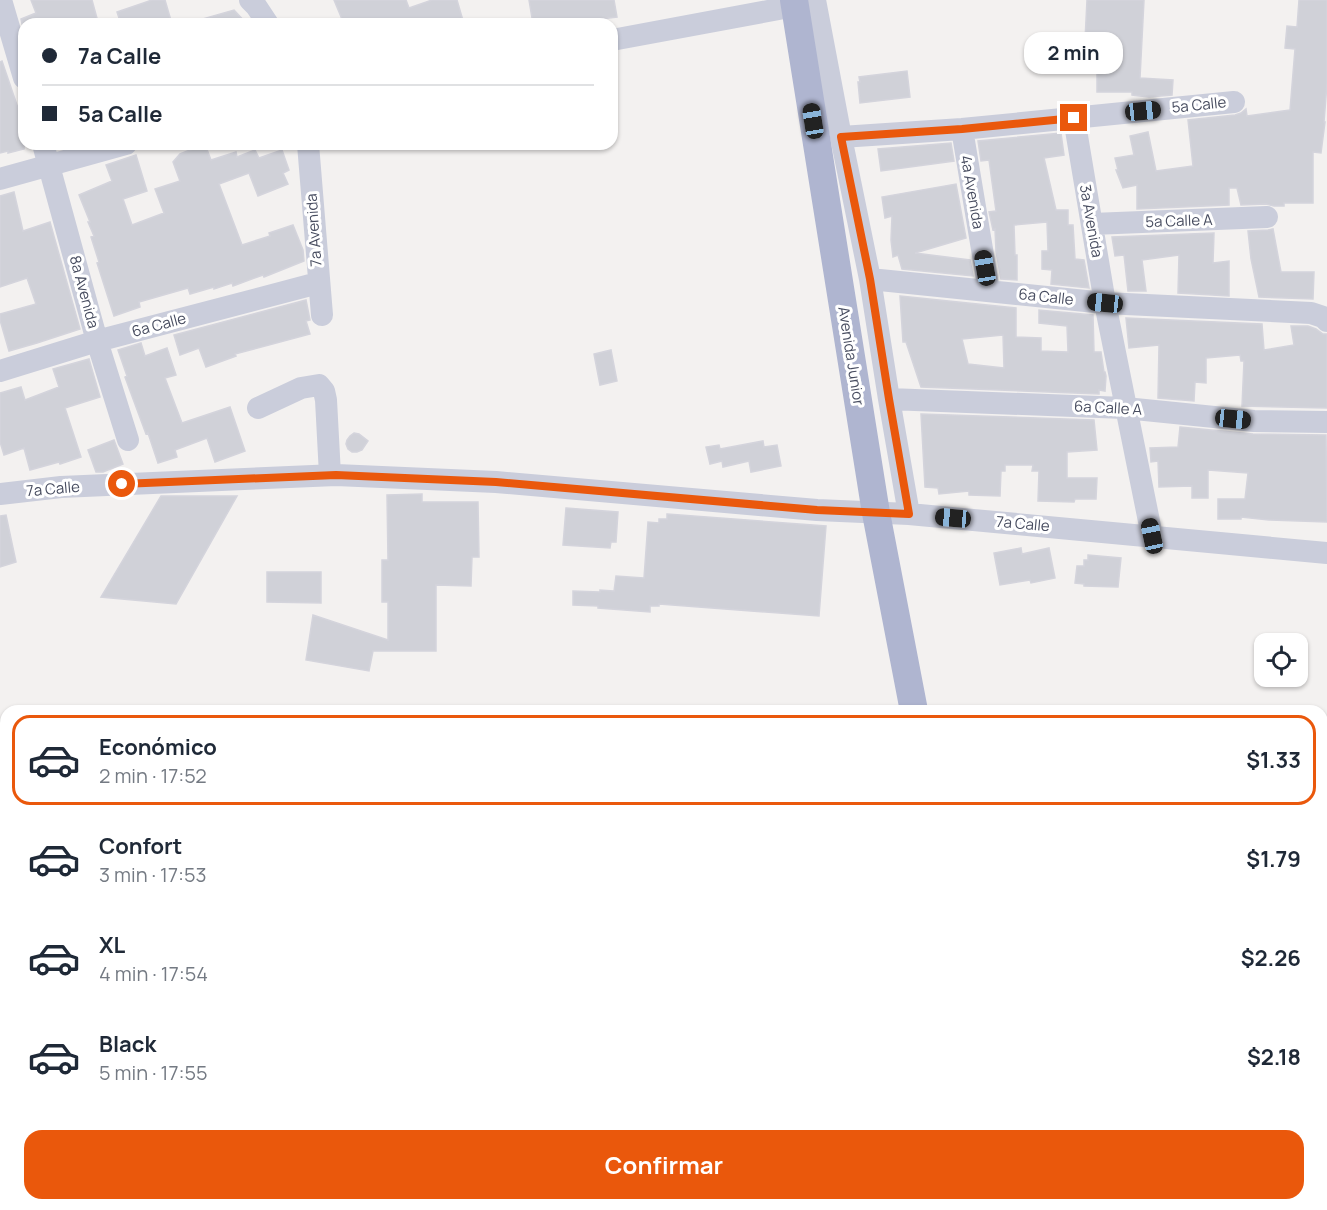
<!DOCTYPE html>
<html lang="es">
<head>
<meta charset="utf-8">
<style>
	body { margin:0; font-family:Manrope,sans-serif; background:#f2f2f3; color:#1f2937; height:100vh; display:flex; flex-direction:column; font-size:22px; white-space:nowrap }
	* { box-sizing:border-box; margin:0 }
	p { font-size:20px; color:#747a83 }
	.icon { flex:none; width:33px; height:33px; fill:none; stroke:currentColor; stroke-width:2; stroke-linecap:round; stroke-linejoin:round }
	.map { position:relative; flex:1; overflow:hidden }
	.side { position:absolute; left:0px; top:705px; width:1328px; height:506px; display:flex; flex-direction:column; background:#fff; border-radius:18px 18px 0 0; box-shadow:0 2px 4px #0004 }
	.side>* { flex:none }
	.hud { position:absolute; left:18px; top:18px; width:600px; height:132px; border-radius:18px; box-shadow:0 2px 4px #0004; display:grid; align-content:center; height:132px; padding:0 24px; background:#fff }
	.tools { position:absolute; left:1254px; top:633px; display:grid; gap:12px }
	.tools a { display:grid; place-items:center; width:54px; height:54px; border-radius:12px; background:#fff; box-shadow:0 2px 4px #0004; font-size:30px }
	.end { position:absolute; width:27px; height:27px; margin:-14px; border:8px solid #ea580c; background:#fff; box-shadow:0 0 0 3px #fff }
	.from { border-radius:50% }
	.bubble { position:absolute; height:42px; border-radius:18px; background:#fff; box-shadow:0 2px 4px #0004; font-size:20px; font-weight:700; line-height:42px; text-align:center }
	.car { position:absolute; width:18px; height:36px; margin:-18px -9px; border-radius:8px; box-shadow:0 0 4px 2px #0007; background:linear-gradient(#222 24%,#8ab4d8 0 40%,#222 0 76%,#8ab4d8 0 86%,#222 0) }
	.hud b { display:flex; align-items:center; gap:21px; height:57px; font-size:22px }
	.hud b+b { border-top:2px solid #e0e1e3 }
	.hud i { width:15px; height:15px; background:#1f2937 }
	ul { padding:10px 0 0; list-style:none }
	li { display:flex; align-items:center; gap:18px; height:90px; margin:0 12px 9px; padding:0 12px; border:3px solid transparent; border-radius:18px }
	li div { flex:1 }
	li b { display:block; font-size:22px }
	li em { font-style:normal; font-weight:700 }
	li.selected { border-color:#ea580c }
	li>.icon { width:54px; height:54px; stroke-width:1.5 }
	.cta { display:flex; gap:12px; margin-top:auto; padding:12px 24px }
	.cta a { flex:1; height:69px; border-radius:18px; background:#ea580c; color:#fff; font-size:24px; font-weight:700; line-height:69px; text-align:center }
	.map>svg:first-child { display:block }
</style>
</head>
<body>
<div class="map">
<svg width="1327" height="1210" viewBox="0 0 1327 1210">
	<rect width="100%" height="100%" fill="#f3f1f0"/>
	<!-- building -->
	<path fill="#d0d1d8" stroke="#d4d4dc" stroke-width="1.5" fill-rule="evenodd" d="M 31,0 L 92,0 L 98,22 L 90,24 L 22,24 L 21,19 L 36,13 Z
		M 152,0 L 165,0 L 172,24 L 121,24 L 117,12 Z
		M 334,0 L 406,0 L 409,8 L 432,0 L 457,0 L 464,24 L 344,24 Z
		M 529,0 L 614,0 L 617,17 L 573,22 L 573,24 L 533,24 Z
		M 1087,0 L 1144,0 L 1140,78 L 1173,80 L 1172,95 L 1149,97 L 1132,95 L 1132,92 L 1097,92 L 1097,61 L 1084,61 Z
		M 1299,0 L 1327,0 L 1327,84 L 1324,122 L 1325,122 L 1321,153 L 1313,152 L 1313,203 L 1284,203 L 1284,206 L 1274,206 L 1266,204 L 1241,205 L 1237,188 L 1229,188 L 1229,205 L 1137,209 L 1137,185 L 1123,188 L 1116,170 L 1118,170 L 1115,158 L 1134,155 L 1130,136 L 1148,132 L 1156,171 L 1193,166 L 1188,120 L 1235,115 L 1241,113 L 1246,109 L 1247,116 L 1290,110 L 1295,49 L 1285,48 L 1287,26 L 1297,27 Z
		M 234,10 L 247,24 L 199,24 L 199,20 Z
		M 2,61 L 20,114 L 24,113 L 24,149 L 8,153 L 8,151 L 0,153 L 0,62 Z
		M 907,71 L 910,97 L 860,103 L 858,82 L 860,82 L 859,77 Z
		M 1061,133 L 1064,155 L 1044,158 L 1056,210 L 1068,210 L 1068,225 L 1073,225 L 1075,259 L 1084,260 L 1089,288 L 1051,284 L 1052,270 L 1042,269 L 1042,251 L 1048,251 L 1047,222 L 1014,225 L 1015,255 L 1017,255 L 1017,280 L 1001,279 L 996,251 L 995,229 L 993,230 L 989,212 L 996,211 L 989,160 L 981,161 L 978,141 Z
		M 951,143 L 954,161 L 881,171 L 878,149 Z
		M 205,144 L 211,160 L 236,152 L 237,157 L 255,150 L 259,158 L 282,150 L 289,170 L 283,173 L 288,184 L 258,196 L 249,173 L 219,184 L 242,245 L 270,236 L 269,233 L 293,225 L 303,250 L 304,261 L 264,277 L 263,275 L 233,286 L 232,283 L 214,289 L 214,287 L 190,294 L 188,288 L 139,302 L 140,307 L 114,316 L 97,263 L 99,262 L 91,237 L 94,236 L 88,222 L 90,222 L 79,195 L 112,181 L 106,165 L 136,155 L 147,191 L 123,199 L 132,225 L 164,213 L 155,189 L 180,181 L 173,162 L 180,154 Z
		M 956,184 L 966,238 L 915,253 L 970,260 L 973,276 L 902,269 L 898,255 L 893,257 L 891,240 L 892,216 L 885,218 L 882,197 Z
		M 14,192 L 23,231 L 50,222 L 80,329 L 37,343 L 9,351 L 0,320 L 0,314 L 36,304 L 27,278 L 0,287 L 0,196 Z
		M 1273,229 L 1281,272 L 1314,272 L 1313,299 L 1259,297 L 1251,259 L 1248,231 L 1268,230 Z
		M 1214,233 L 1213,263 L 1229,261 L 1229,296 L 1178,293 L 1179,255 L 1142,260 L 1146,291 L 1128,291 L 1124,255 L 1115,256 L 1112,237 Z
		M 900,296 L 1016,308 L 1016,337 L 1041,338 L 1041,351 L 1068,352 L 1067,326 L 1039,323 L 1039,310 L 1093,315 L 1094,352 L 1101,352 L 1104,372 L 1105,372 L 1106,376 L 1105,391 L 1099,390 L 1099,394 L 921,387 L 906,342 L 903,342 ZM 1003,335 L 1004,368 L 968,364 L 962,339 Z
		M 306,300 L 310,320 L 306,321 L 310,334 L 235,354 L 236,356 L 206,367 L 199,348 L 180,355 L 174,335 Z
		M 1126,318 L 1262,324 L 1264,350 L 1294,345 L 1291,326 L 1308,326 L 1316,329 L 1323,334 L 1327,334 L 1327,408 L 1242,406 L 1244,361 L 1241,361 L 1240,355 L 1206,358 L 1206,383 L 1195,382 L 1194,401 L 1158,398 L 1159,345 L 1129,348 Z
		M 141,343 L 145,356 L 167,348 L 176,375 L 165,378 L 182,423 L 230,407 L 245,451 L 215,462 L 207,438 L 175,450 L 177,457 L 158,463 L 148,433 L 146,434 L 125,377 L 127,376 L 118,350 Z
		M 611,350 L 617,381 L 600,385 L 594,354 Z
		M 89,359 L 100,397 L 65,408 L 81,457 L 60,464 L 59,462 L 30,470 L 24,448 L 4,455 L 0,442 L 0,393 L 21,387 L 25,400 L 59,387 L 53,369 Z
		M 921,414 L 1094,420 L 1097,450 L 1067,452 L 1067,478 L 1097,478 L 1096,499 L 1075,499 L 1074,502 L 1038,501 L 1039,471 L 1032,471 L 1033,465 L 1005,465 L 1005,471 L 1001,471 L 1000,496 L 969,495 L 969,491 L 939,494 L 938,488 L 925,487 Z
		M 1180,427 L 1253,434 L 1326,435 L 1327,522 L 1269,520 L 1241,517 L 1241,519 L 1218,519 L 1218,499 L 1245,499 L 1248,473 L 1208,470 L 1208,498 L 1192,498 L 1192,486 L 1159,487 L 1158,461 L 1151,462 L 1150,448 L 1178,447 Z
		M 354,433 L 359,434 L 368,441 L 362,450 L 357,452 L 352,452 L 348,449 L 346,444 L 347,440 L 350,436 Z
		M 114,440 L 123,464 L 103,472 L 96,472 L 88,450 Z
		M 763,441 L 764,447 L 777,445 L 781,466 L 751,472 L 749,461 L 723,467 L 722,461 L 710,464 L 706,447 L 719,445 L 720,449 Z
		M 422,494 L 422,502 L 478,502 L 479,557 L 472,557 L 471,586 L 436,585 L 436,651 L 373,651 L 369,671 L 306,660 L 313,615 L 388,640 L 388,602 L 382,602 L 382,560 L 388,560 L 387,495 Z
		M 161,496 L 237,496 L 176,604 L 101,597 Z
		M 566,508 L 618,512 L 616,542 L 611,542 L 610,548 L 563,545 Z
		M 667,514 L 826,526 L 819,616 L 659,604 L 659,606 L 650,606 L 650,612 L 598,608 L 598,606 L 573,605 L 573,591 L 600,592 L 600,590 L 614,591 L 616,576 L 644,578 L 648,522 L 659,523 L 659,519 L 667,519 Z
		M 6,515 L 16,562 L 0,567 L 0,516 Z
		M 1021,548 L 1022,554 L 1049,548 L 1055,578 L 1031,583 L 1030,580 L 1000,585 L 994,553 Z
		M 1088,555 L 1121,558 L 1118,587 L 1084,586 L 1084,584 L 1075,583 L 1077,566 L 1084,566 L 1084,560 L 1088,560 Z
		M 267,572 L 321,572 L 321,603 L 267,602 Z"/>
	<g fill="none" stroke-linecap="round" stroke-linejoin="round">
		<!-- minor -->
		<path stroke="#cacddb" stroke-width="22" d="M 1,0 L 24,78
			M 250,0 L 256,6 L 268,24
			M 815,0 L 841,137 L 870,279 L 889,399 L 909,514
			M 612,40 L 795,6
			M 1074,118 L 1105,303 L 1152,536
			M 962,129 L 989,291
			M 841,137 L 962,129 L 1234,102
			M 43,144 L 97,341 L 128,440
			M 308,144 L 322,315
			M 0,179 L 126,144
			M 1092,224 L 1267,217
			M 870,279 L 1105,303 L 1311,313 L 1323,317 L 1327,321
			M 0,371 L 97,341 L 318,283
			M 889,399 L 1125,408 L 1254,421 L 1327,422
			M 258,408 L 301,388 L 319,385 L 324,391 L 326,400 L 330,475
			M 0,494 L 61,487 L 336,475 L 496,482 L 817,510 L 909,514 L 1327,553
			M 0,943 L 6,943
			M 1322,946 L 1327,947
			M 969,1208 L 1327,1205"/>
		<!-- major -->
		<path stroke="#afb5d0" stroke-width="28" d="M 794,0 L 876,513 L 914,711
			M 969,1210 L 969,1204"/>
	</g>
	<g fill="none" stroke-linecap="round" stroke-linejoin="round">
		<!-- route -->
		<path stroke="#ea580c" stroke-width="8" d="M 122,484 L 336,475 L 496,482 L 817,510 L 909,514 L 889,399 L 870,279 L 841,137 L 962,129 L 1074,118"/>
	</g>
	<g text-anchor="middle" stroke-width="6" stroke-linejoin="round" paint-order="stroke">
		<!-- street labels -->
		<g font-size="15" fill="#474c5f" stroke="#fff">
			<text transform="translate(1199 105) rotate(-6)" y="5">5a Calle</text>
			<text transform="translate(972 192) rotate(80)" y="5">4a Avenida</text>
			<text transform="translate(1091 221) rotate(80)" y="5">3a Avenida</text>
			<text transform="translate(1179 221) rotate(-2)" y="5">5a Calle A</text>
			<text transform="translate(314 230) rotate(-94)" y="5">7a Avenida</text>
			<text transform="translate(84 292) rotate(75)" y="5">8a Avenida</text>
			<text transform="translate(1046 297) rotate(6)" y="5">6a Calle</text>
			<text transform="translate(159 325) rotate(-15)" y="5">6a Calle</text>
			<text transform="translate(851 356) rotate(81)" y="5">Avenida Junior</text>
			<text transform="translate(1108 408) rotate(3)" y="5">6a Calle A</text>
			<text transform="translate(53 489) rotate(-5)" y="5">7a Calle</text>
			<text transform="translate(1023 524) rotate(5)" y="5">7a Calle</text>
		</g>
	</g>
</svg>
<div class="tools">
<a><svg class="icon" aria-label="locate" viewBox="0 0 24 24"><circle cx="12" cy="12" r="6"/><path d="M12 2v4M12 18v4M2 12h4M18 12h4"/></svg></a>
</div>
<i class="end from" style="left:122px;top:484px"></i>
<i class="end" style="left:1074px;top:118px"></i>
<div class="bubble" style="left:1024px;top:32px;width:99px">2 min</div>
<i class="car" style="left:1143px;top:111px;rotate:84deg"></i>
<i class="car" style="left:813px;top:121px;rotate:351deg"></i>
<i class="car" style="left:985px;top:268px;rotate:350deg"></i>
<i class="car" style="left:1105px;top:303px;rotate:276deg"></i>
<i class="car" style="left:1233px;top:419px;rotate:96deg"></i>
<i class="car" style="left:953px;top:518px;rotate:275deg"></i>
<i class="car" style="left:1152px;top:536px;rotate:348deg"></i>
<div class="hud">
<b><i class="from"></i>7a Calle</b>
<b><i></i>5a Calle</b>
</div>
<section class="side">
<ul>
<li class="selected"><svg class="icon" aria-label="car" viewBox="0 0 24 24"><path d="M5 17H2v-5l4-1 3-4h7l3 4 3 1v5h-3M9 17h6M6 11h13"/><circle cx="7" cy="17" r="2"/><circle cx="17" cy="17" r="2"/></svg><div><b>Económico</b><p>2 min · 17:52</p></div><em>$1.33</em></li>
<li><svg class="icon" aria-label="car" viewBox="0 0 24 24"><path d="M5 17H2v-5l4-1 3-4h7l3 4 3 1v5h-3M9 17h6M6 11h13"/><circle cx="7" cy="17" r="2"/><circle cx="17" cy="17" r="2"/></svg><div><b>Confort</b><p>3 min · 17:53</p></div><em>$1.79</em></li>
<li><svg class="icon" aria-label="car" viewBox="0 0 24 24"><path d="M5 17H2v-5l4-1 3-4h7l3 4 3 1v5h-3M9 17h6M6 11h13"/><circle cx="7" cy="17" r="2"/><circle cx="17" cy="17" r="2"/></svg><div><b>XL</b><p>4 min · 17:54</p></div><em>$2.26</em></li>
<li><svg class="icon" aria-label="car" viewBox="0 0 24 24"><path d="M5 17H2v-5l4-1 3-4h7l3 4 3 1v5h-3M9 17h6M6 11h13"/><circle cx="7" cy="17" r="2"/><circle cx="17" cy="17" r="2"/></svg><div><b>Black</b><p>5 min · 17:55</p></div><em>$2.18</em></li>
</ul>
<div class="cta"><a>Confirmar</a></div>
</section>
</div>
</body>
</html>
